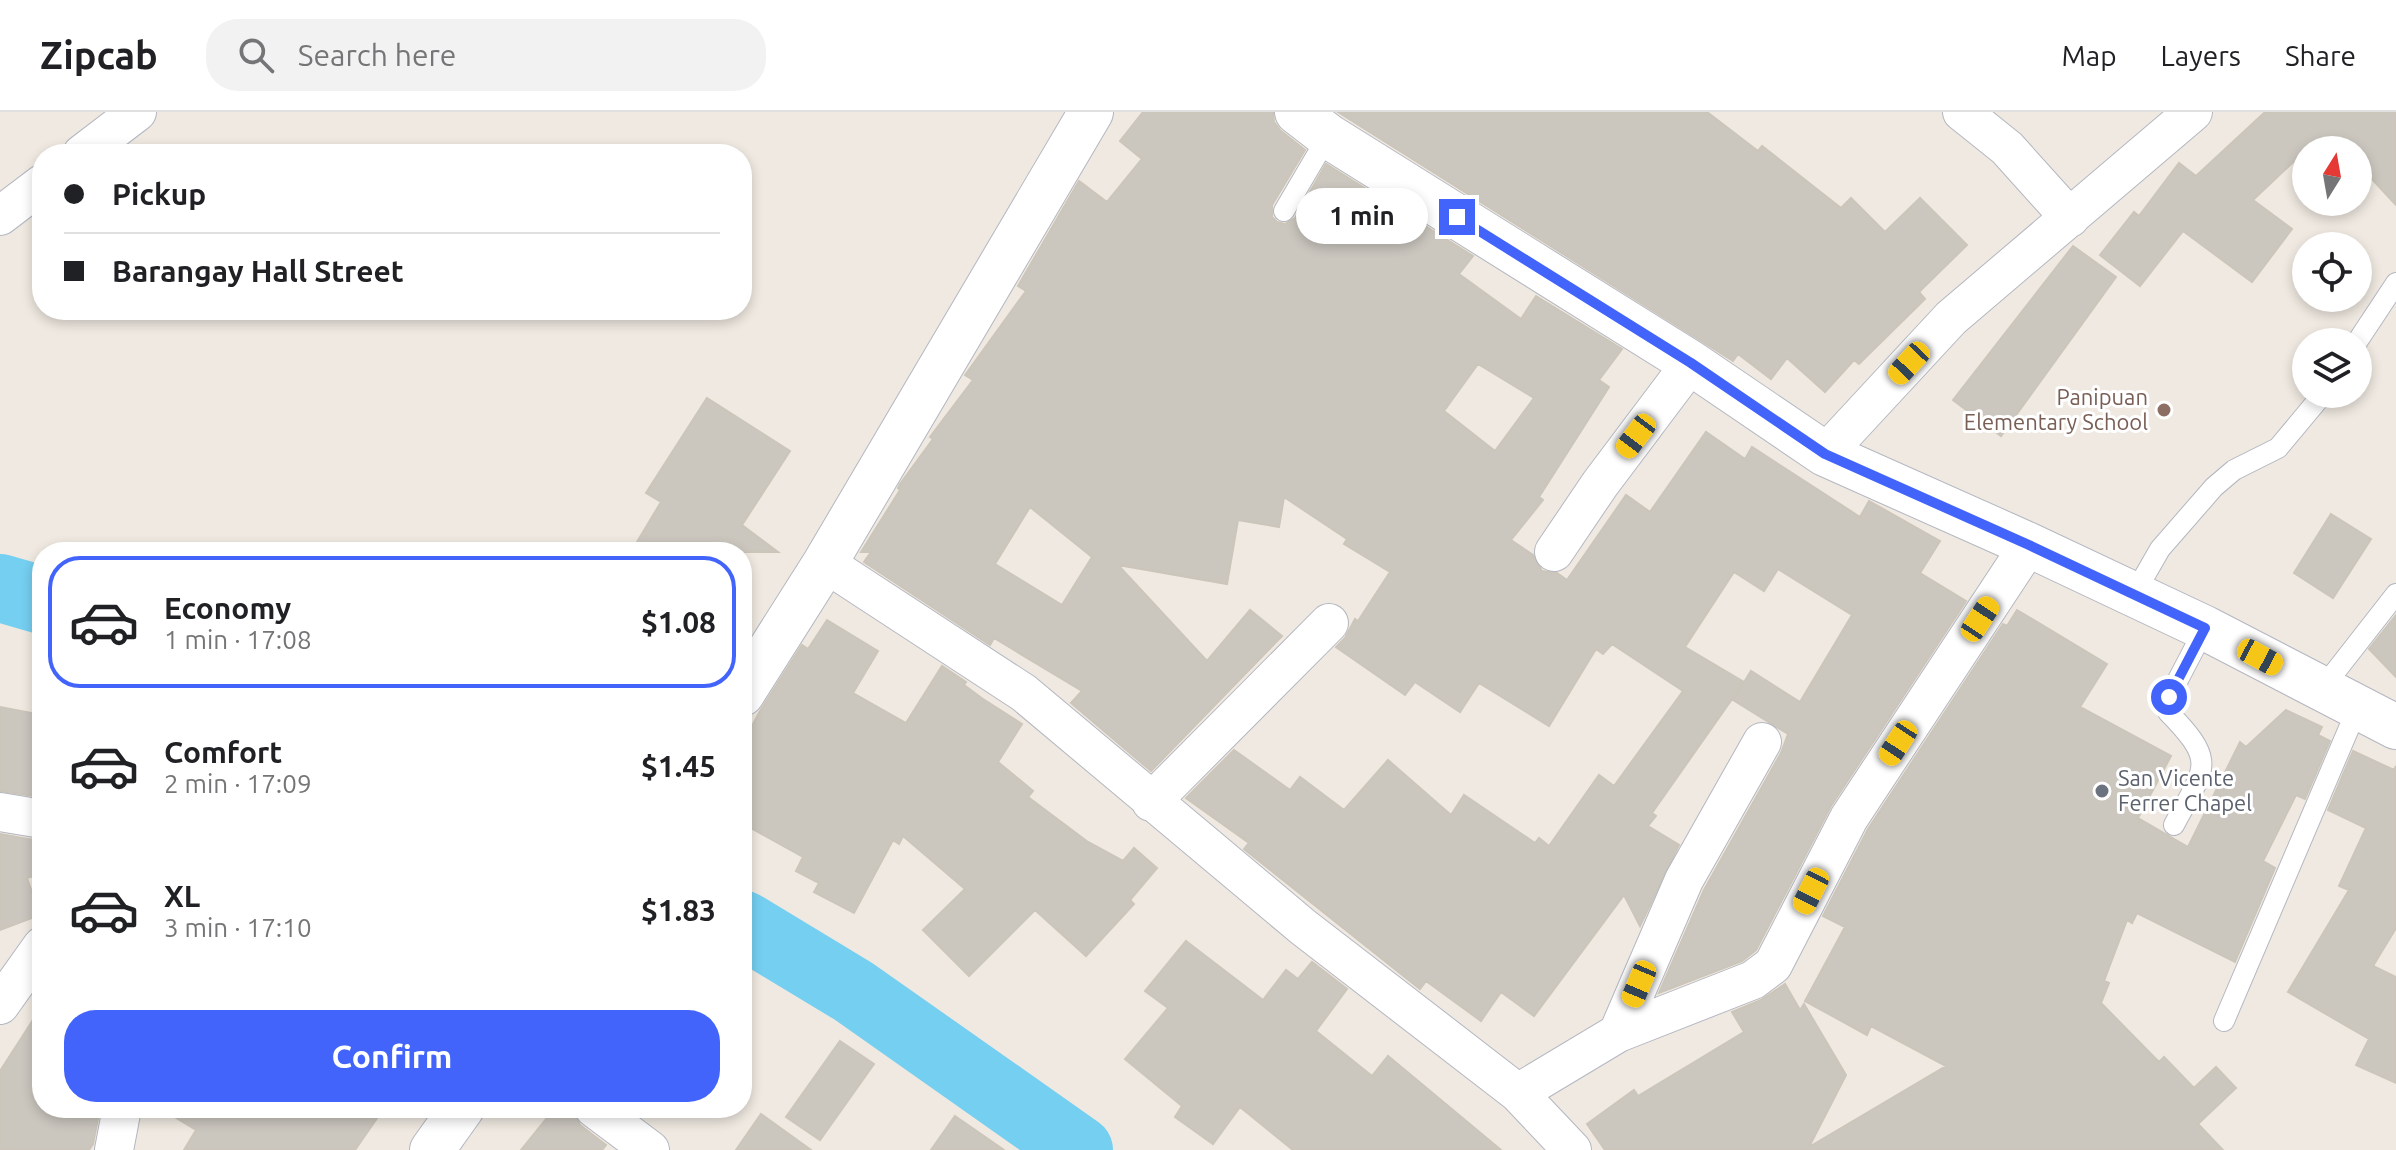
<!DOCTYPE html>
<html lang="en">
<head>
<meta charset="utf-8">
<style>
	body { margin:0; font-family:Ubuntu,sans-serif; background:#f2f2f2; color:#202124; height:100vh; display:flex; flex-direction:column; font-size:30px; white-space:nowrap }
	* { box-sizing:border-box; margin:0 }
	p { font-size:26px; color:#757577 }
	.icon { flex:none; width:44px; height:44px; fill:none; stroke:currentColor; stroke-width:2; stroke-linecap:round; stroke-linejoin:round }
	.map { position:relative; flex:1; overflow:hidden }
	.sheet { position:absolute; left:32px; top:430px; width:720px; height:576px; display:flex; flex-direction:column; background:#fff; border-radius:32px; box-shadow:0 4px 12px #0003 }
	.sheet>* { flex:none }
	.hud { position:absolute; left:32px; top:32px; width:720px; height:176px; border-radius:32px; box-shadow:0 4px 12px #0003; display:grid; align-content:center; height:176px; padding:0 32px; background:#fff }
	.needle { width:52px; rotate:11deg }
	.tools { position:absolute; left:2292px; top:24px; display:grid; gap:16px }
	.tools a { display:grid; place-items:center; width:80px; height:80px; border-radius:50%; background:#fff; box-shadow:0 4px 12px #0003; font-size:40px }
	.end { position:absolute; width:36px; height:36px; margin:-18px; border:10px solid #4264fb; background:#fff; box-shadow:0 0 0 4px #fff }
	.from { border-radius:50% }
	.bubble { position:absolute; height:56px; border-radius:28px; background:#fff; box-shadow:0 4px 12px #0003; font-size:26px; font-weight:700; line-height:56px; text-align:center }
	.car { position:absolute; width:24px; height:48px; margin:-24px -12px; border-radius:10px; box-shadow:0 0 6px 2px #0007; background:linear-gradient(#f5c518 24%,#345 0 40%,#f5c518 0 76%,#345 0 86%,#f5c518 0) }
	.hud b { display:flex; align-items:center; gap:28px; height:76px; font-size:30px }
	.hud b+b { border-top:2px solid #e0e0e0 }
	.hud i { width:20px; height:20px; background:#202124 }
	ul { padding:14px 0 0; list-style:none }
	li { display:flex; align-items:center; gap:24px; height:132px; margin:0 16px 12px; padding:0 16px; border:4px solid transparent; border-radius:32px }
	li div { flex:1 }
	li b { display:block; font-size:30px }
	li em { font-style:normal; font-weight:700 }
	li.active { border-color:#4264fb }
	li>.icon { width:72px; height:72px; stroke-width:1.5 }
	.button { display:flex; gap:16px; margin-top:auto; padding:16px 32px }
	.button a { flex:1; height:92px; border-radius:32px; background:#4264fb; color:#fff; font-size:32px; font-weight:700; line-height:92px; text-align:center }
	header { display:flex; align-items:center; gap:48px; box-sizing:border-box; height:112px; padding:0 40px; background:#fff; border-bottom:2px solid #e0e0e0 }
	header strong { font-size:38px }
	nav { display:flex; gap:44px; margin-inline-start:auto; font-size:28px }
	.search { width:560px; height:72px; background:#f2f2f2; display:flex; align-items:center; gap:20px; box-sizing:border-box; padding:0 28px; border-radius:32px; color:#757577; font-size:30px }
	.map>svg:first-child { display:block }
</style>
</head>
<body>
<header>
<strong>Zipcab</strong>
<div class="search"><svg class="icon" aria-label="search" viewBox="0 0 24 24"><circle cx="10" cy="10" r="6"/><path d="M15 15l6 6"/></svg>Search here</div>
<nav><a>Map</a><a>Layers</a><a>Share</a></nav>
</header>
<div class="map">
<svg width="2396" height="1038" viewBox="0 0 2396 1038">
	<rect width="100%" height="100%" fill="#efe9e1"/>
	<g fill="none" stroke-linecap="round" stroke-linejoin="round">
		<!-- river -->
		<path stroke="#75cff0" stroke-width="68" d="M 0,476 L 42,488
			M 742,812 L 853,879 L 1079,1038"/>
	</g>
	<!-- building -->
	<path fill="#cbc7bf" stroke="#cbc5ba" stroke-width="2" fill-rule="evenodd" d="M 1143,0 L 1273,0 L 1274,10 L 1281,19 L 1305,38 L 1272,93 L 1272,105 L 1277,110 L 1285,112 L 1295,106 L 1326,52 L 1473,144 L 1459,162 L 1521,207 L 1536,184 L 1622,237 L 1599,268 L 1609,275 L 1539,385 L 1543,388 L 1511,428 L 1533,443 L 1542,459 L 1557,461 L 1567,468 L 1626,383 L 1650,400 L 1706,320 L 1745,347 L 1752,335 L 1860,405 L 1869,389 L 1940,429 L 1920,461 L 1966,489 L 1831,694 L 1756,838 L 1742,849 L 1659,881 L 1704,778 L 1781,641 L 1788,622 L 1733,588 L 1751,559 L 1800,590 L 1852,503 L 1778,457 L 1764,479 L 1734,460 L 1685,535 L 1744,570 L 1652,701 L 1656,704 L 1648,714 L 1679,733 L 1640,814 L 1624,783 L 1534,904 L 1501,880 L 1481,909 L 1426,869 L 1420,877 L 1244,737 L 1249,731 L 1186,686 L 1234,638 L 1290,678 L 1300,665 L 1344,698 L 1388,648 L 1451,703 L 1464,683 L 1535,731 L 1539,726 L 1549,734 L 1599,663 L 1614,674 L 1683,579 L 1612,532 L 1603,542 L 1596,537 L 1549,614 L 1479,571 L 1460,600 L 1415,570 L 1405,583 L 1336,535 L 1345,526 L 1355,507 L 1358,509 L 1390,460 L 1344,432 L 1347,427 L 1284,385 L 1279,415 L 1238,408 L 1227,472 L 1118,453 L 1207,549 L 1250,498 L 1282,524 L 1151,659 L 1071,591 L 1082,579 L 994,526 L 990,533 L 864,450 L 871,440 L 861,440 L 900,378 L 898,376 L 900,372 L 933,327 L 930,325 L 973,268 L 965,263 L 968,259 L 1026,179 L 1018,174 L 1079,69 L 1107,90 L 1142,47 L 1120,29 ZM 1478,252 L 1534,286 L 1495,339 L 1444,299 ZM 1030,395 L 1092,445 L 1062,493 L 995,452 Z
		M 1338,0 L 1707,0 L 1758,39 L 1762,34 L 1841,96 L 1851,86 L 1885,120 L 1920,86 L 1967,133 L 1919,180 L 1925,187 L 1859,252 L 1854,248 L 1825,280 L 1787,246 L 1771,267 L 1738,242 L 1733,249 Z
		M 2265,0 L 2396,0 L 2396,93 L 2358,52 L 2358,38 L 2306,38 L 2253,88 L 2292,117 L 2252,170 L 2183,119 L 2140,174 L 2100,143 L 2134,100 L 2139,104 L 2179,51 L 2196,64 Z
		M 2073,134 L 2116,165 L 2001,324 L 1953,288 Z
		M 707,286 L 790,339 L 742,413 L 778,440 L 631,440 L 661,390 L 646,381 Z
		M 2331,402 L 2371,427 L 2333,486 L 2294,461 Z
		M 2017,498 L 2107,552 L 2080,595 L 2171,644 L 2138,706 L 2188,735 L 2240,630 L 2246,635 L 2286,598 L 2322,615 L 2318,623 L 2330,629 L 2305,687 L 2296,683 L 2263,749 L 2275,756 L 2235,850 L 2137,801 L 2132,811 L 2127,808 L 2104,869 L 2109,871 L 2101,891 L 2159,950 L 2164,945 L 2194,976 L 2216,955 L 2236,976 L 2198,1012 L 2223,1038 L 1605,1038 L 1587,1012 L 1634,978 L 1638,984 L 1744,920 L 1732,900 L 1761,888 L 1785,872 L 1800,898 L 1804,892 L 1846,963 L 1809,1035 L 1946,954 L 1871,914 L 1867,923 L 1805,889 L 1845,815 L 1823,804 L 1868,717 L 2003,512 L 2007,514 Z
		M 2396,503 L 2396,565 L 2369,537 Z
		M 827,508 L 878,539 L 853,581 L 906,611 L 942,554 L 966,570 L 964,573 L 983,587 L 1022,612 L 998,650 L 1033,679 L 1028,685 L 1088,730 L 1123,749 L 1134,736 L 1157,756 L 1130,788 L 1134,792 L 1086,844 L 1035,798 L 969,864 L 923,818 L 965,777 L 903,724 L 899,732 L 893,728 L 854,801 L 814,780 L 819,771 L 796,759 L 803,745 L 742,711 L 742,633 L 760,599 L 802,533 L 808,537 Z
		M 0,595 L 42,603 L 42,685 L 0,679 Z
		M 2353,639 L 2394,658 L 2396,654 L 2396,816 L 2373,854 L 2396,865 L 2396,971 L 2356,953 L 2369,927 L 2288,880 L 2349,778 L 2339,774 L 2366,716 L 2328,698 Z
		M 0,722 L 33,728 L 42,751 L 42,761 L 27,766 L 40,803 L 0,818 Z
		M 1186,829 L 1263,888 L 1286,858 L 1298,867 L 1312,850 L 1347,877 L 1316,919 L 1372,964 L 1388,944 L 1501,1038 L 1293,1038 L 1240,995 L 1213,1032 L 1175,1005 L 1182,994 L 1125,947 L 1168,896 L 1145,879 Z
		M 42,894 L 42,996 L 100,996 L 93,1032 L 89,1038 L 0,1038 L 0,959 Z
		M 840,929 L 874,952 L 820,1028 L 786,1005 Z
		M 160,996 L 384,996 L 355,1038 L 184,1038 L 196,1018 Z
		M 555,996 L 572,996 L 580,1013 L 606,1033 L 602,1038 L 521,1038 Z
		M 761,1002 L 811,1038 L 736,1038 Z
		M 955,1004 L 1004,1038 L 931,1038 Z"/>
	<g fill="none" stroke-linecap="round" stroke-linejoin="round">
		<!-- lane casing -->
		<g stroke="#b4b7c1" stroke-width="22">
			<path id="lane" d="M 1284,99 L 1328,24
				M 2357,230 L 2396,171
				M 2133,484 L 2160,437 L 2214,375 L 2234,358 L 2278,336 L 2323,282
				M 2321,578 L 2396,482
				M 2174,713 C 2205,655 2218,651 2168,600 L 2169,585 L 2205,516
				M 2224,909 L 2358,595"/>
		</g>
		<!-- street casing -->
		<g stroke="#b4b7c1" stroke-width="40">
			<path id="street" d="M 1962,0 L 2007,36 L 2070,106
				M 82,42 L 137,0
				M 0,104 L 42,72
				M 1825,342 L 1951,206 L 2193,0
				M 1554,440 L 1600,372 L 1691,251
				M 825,451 L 1024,581 L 1303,815 L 1518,981 L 1572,1038
				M 1151,690 L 1329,511
				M 0,700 L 42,707
				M 0,893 L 42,834
				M 1618,921 L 1684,768 L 1762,630
				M 1518,981 L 1618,921 L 1753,868 L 1773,853 L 1849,706 L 2029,433
				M 594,996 L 650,1038
				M 114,1038 L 122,996"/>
		</g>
		<!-- secondary casing -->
		<g stroke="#b4b7c1" stroke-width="46">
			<path id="secondary" d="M 1297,0 L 1328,24 L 1691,251 L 1825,342 L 2029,433 L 2205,516 L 2396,615
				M 742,582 L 825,451 L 1091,0
				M 432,1038 L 462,996"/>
		</g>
		<!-- lane -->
		<use href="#lane" stroke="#fff" stroke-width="20"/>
		<!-- street -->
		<use href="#street" stroke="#fff" stroke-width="38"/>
		<!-- secondary -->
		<use href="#secondary" stroke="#fff" stroke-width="44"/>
	</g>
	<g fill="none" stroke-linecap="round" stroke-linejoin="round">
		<!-- route -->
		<path stroke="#4264fb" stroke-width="10" d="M 1457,105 L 1691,251 L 1825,342 L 2029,433 L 2205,516 L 2169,585"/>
	</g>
	<!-- markers -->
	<circle fill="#8d6e63" stroke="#fff" stroke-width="3" cx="2164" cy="298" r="8"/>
	<circle fill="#6b7280" stroke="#fff" stroke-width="3" cx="2102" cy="679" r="8"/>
	<g text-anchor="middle" stroke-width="6" stroke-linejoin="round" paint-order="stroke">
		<!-- education labels -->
		<g font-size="22" fill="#785e54" stroke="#fff" text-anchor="end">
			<text x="2148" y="293">Panipuan<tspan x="2148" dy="25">Elementary School</tspan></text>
		</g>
		<!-- worship labels -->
		<g font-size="22" fill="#5b616d" stroke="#fff" text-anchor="start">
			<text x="2118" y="674">San Vicente<tspan x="2118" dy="25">Ferrer Chapel</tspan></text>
		</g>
	</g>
</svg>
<div class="tools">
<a><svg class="needle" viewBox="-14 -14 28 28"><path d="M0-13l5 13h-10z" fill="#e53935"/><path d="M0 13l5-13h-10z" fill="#757577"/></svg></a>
<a><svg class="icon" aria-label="locate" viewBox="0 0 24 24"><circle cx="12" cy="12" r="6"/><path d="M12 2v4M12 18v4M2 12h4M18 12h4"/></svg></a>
<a><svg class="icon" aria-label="layers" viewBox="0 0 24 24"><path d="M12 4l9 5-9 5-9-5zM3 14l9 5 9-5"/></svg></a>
</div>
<i class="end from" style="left:2169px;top:585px"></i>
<i class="end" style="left:1457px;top:105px"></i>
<div class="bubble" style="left:1296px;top:76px;width:132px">1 min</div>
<i class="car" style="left:1909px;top:251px;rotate:223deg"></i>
<i class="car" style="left:1636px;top:324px;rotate:217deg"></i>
<i class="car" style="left:1980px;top:507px;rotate:33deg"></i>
<i class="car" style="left:2260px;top:545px;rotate:118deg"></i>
<i class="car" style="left:1898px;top:631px;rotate:213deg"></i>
<i class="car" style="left:1811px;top:779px;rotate:207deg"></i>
<i class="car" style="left:1639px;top:872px;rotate:203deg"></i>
<div class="hud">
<b><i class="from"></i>Pickup</b>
<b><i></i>Barangay Hall Street</b>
</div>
<section class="sheet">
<ul>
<li class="active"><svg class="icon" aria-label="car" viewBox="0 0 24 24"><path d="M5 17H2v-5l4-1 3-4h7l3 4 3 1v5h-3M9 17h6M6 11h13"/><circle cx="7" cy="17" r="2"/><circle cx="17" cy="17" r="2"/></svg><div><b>Economy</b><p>1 min · 17:08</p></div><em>$1.08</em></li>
<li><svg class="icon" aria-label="car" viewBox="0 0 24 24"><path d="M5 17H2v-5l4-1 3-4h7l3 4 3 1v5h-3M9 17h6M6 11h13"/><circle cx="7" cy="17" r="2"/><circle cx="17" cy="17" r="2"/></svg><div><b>Comfort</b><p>2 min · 17:09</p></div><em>$1.45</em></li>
<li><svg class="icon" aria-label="car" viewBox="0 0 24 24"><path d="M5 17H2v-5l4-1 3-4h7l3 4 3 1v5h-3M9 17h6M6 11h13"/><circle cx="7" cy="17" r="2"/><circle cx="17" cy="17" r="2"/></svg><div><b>XL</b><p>3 min · 17:10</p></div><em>$1.83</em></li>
</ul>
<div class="button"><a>Confirm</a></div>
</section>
</div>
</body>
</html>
